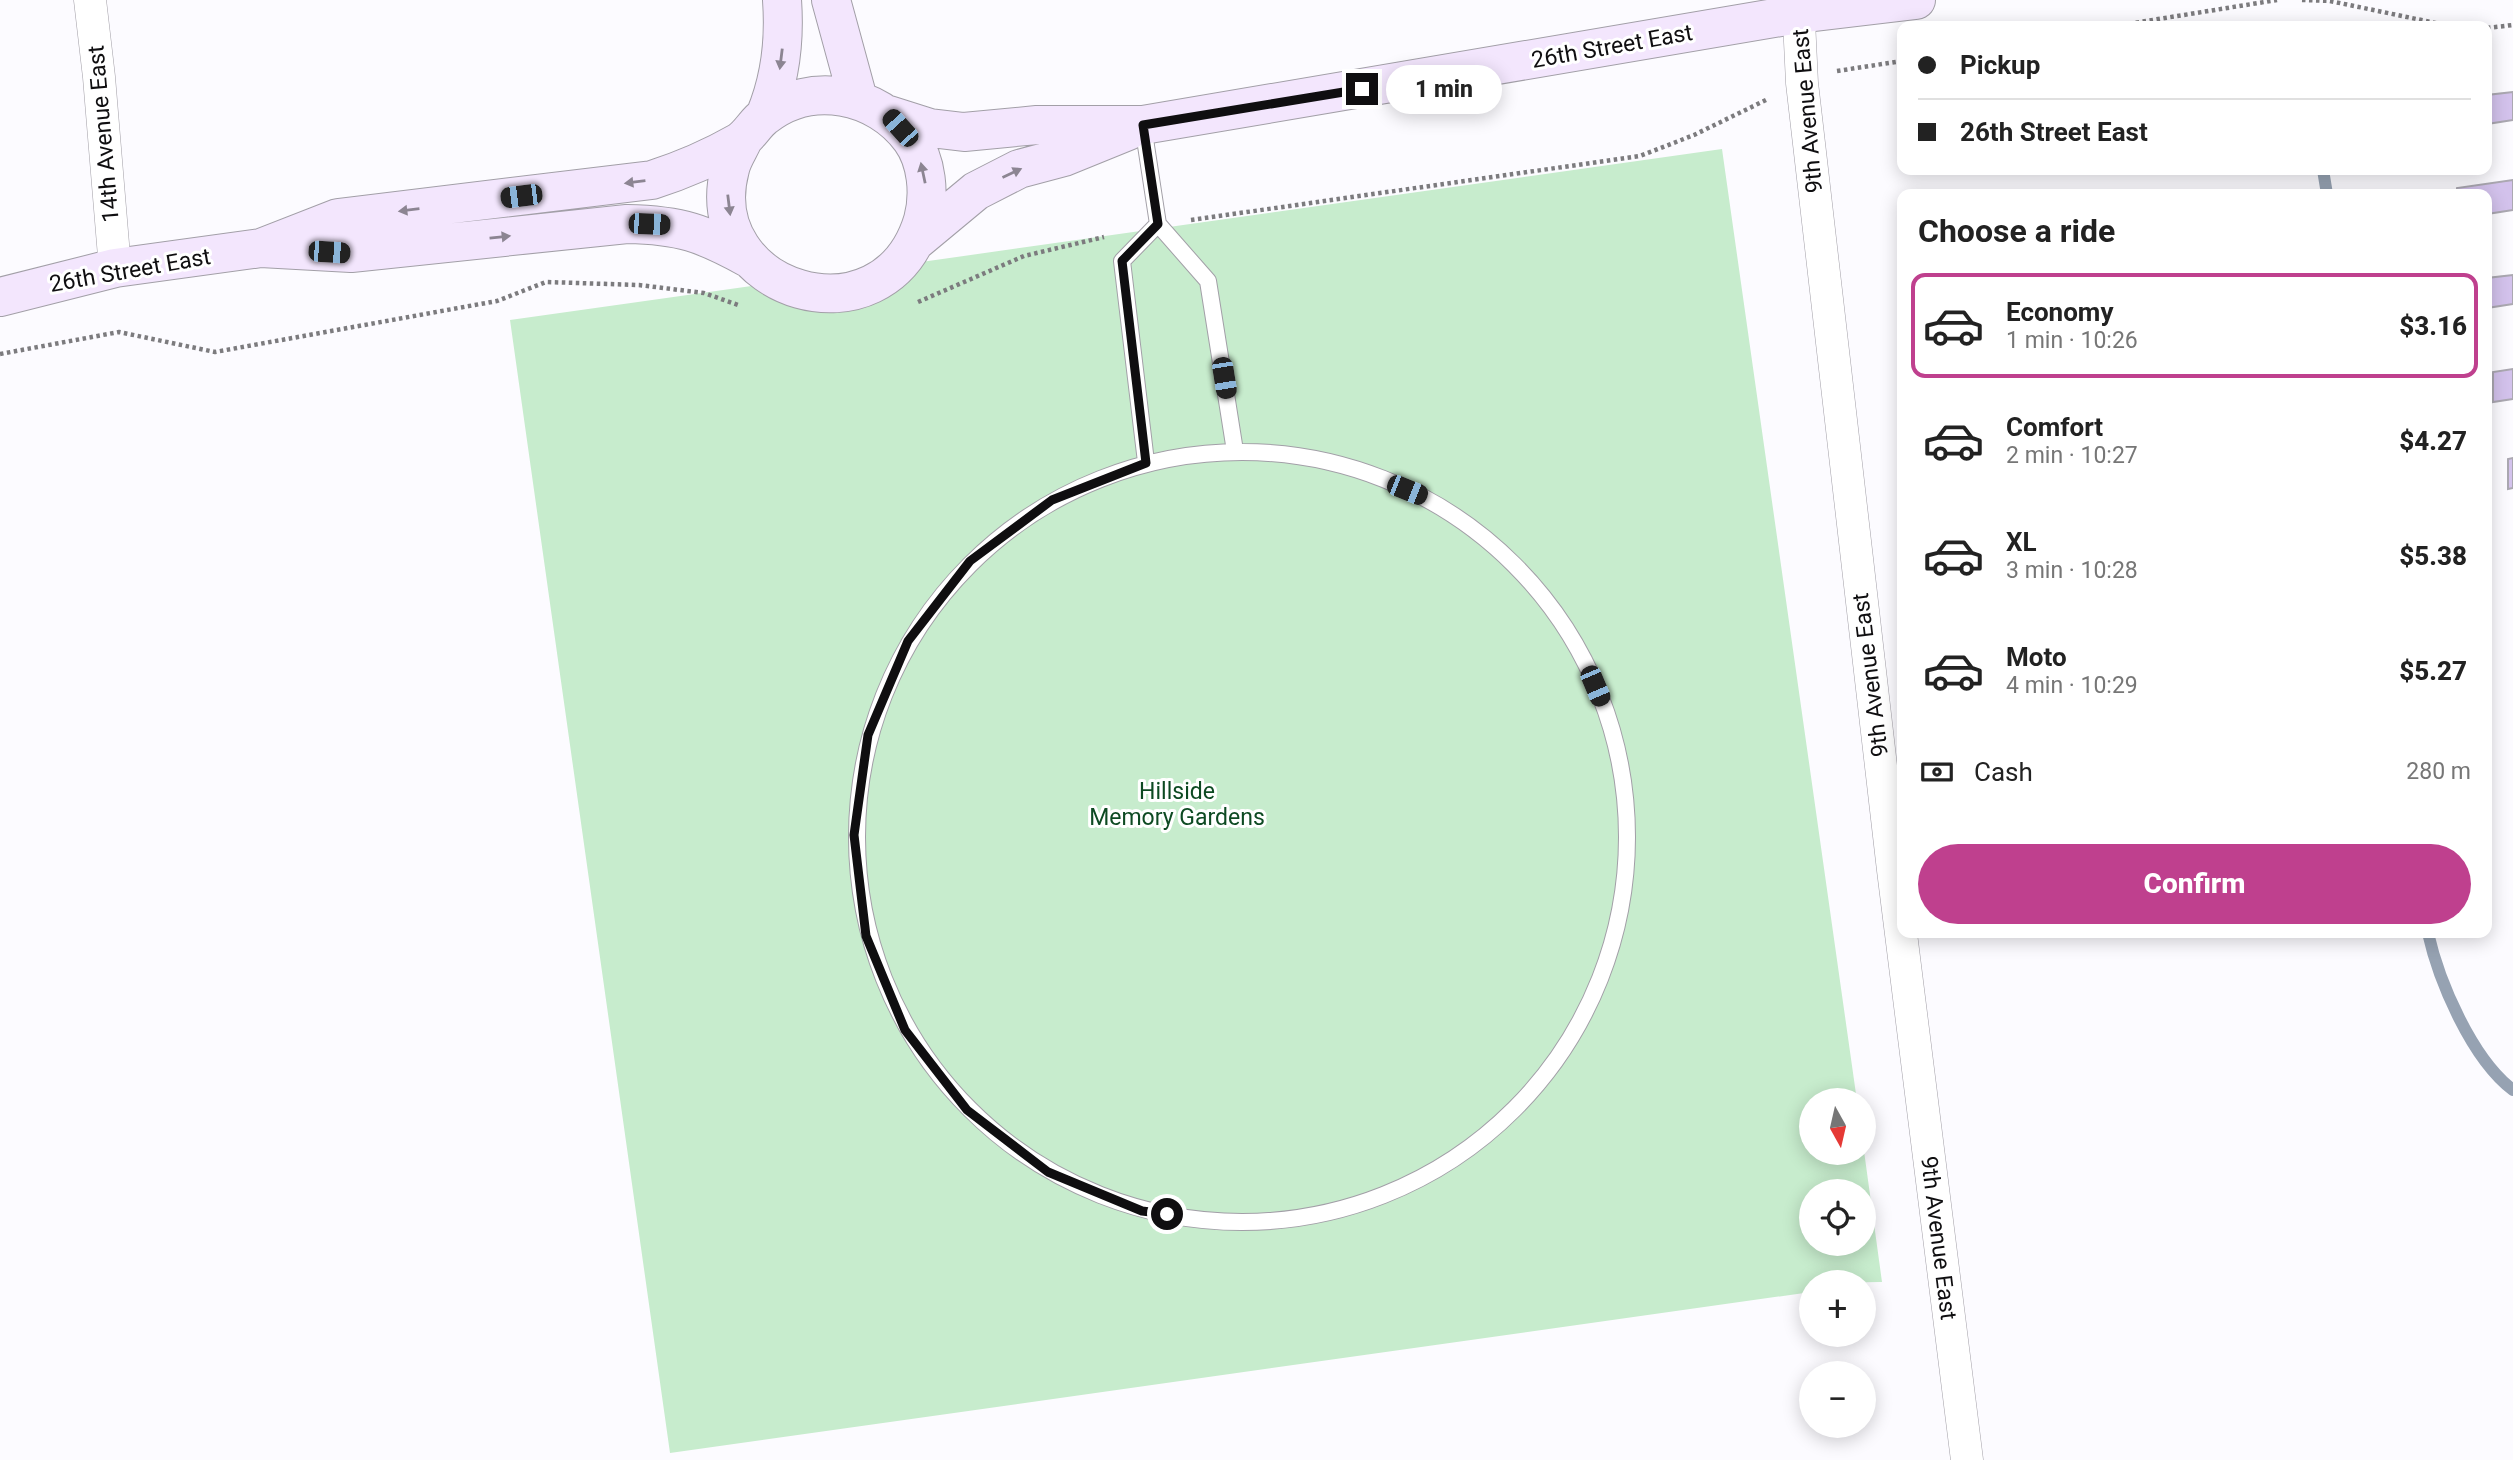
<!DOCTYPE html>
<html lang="en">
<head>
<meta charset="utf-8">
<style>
	body { margin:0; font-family:Roboto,sans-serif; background:#f6f6f6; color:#222; height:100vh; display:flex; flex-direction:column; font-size:26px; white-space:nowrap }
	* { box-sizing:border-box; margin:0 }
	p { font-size:23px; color:#767676 }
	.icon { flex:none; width:38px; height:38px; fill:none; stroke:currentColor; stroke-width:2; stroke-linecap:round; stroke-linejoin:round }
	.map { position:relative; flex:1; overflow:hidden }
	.side { position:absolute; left:1897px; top:189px; width:595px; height:749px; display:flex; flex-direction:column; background:#fff; border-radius:14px; box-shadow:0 4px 18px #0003 }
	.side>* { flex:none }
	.banner { position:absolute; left:1897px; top:21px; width:595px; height:154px; border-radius:14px; box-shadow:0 4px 18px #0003; display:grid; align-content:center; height:154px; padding:0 21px; background:#fff }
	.needle { width:46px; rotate:172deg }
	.tools { position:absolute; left:1799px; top:1088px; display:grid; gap:14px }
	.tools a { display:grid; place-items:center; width:77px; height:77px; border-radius:50%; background:#fff; box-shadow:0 4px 18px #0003; font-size:35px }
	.end { position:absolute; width:32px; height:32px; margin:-16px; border:9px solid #0f0e10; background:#fff; box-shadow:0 0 0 4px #fff }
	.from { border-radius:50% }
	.bubble { position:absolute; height:49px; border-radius:24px; background:#fff; box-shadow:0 4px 18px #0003; font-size:23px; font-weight:800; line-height:49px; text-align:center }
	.car { position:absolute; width:21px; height:42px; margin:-21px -10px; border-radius:9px; box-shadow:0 0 5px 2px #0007; background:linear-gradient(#222 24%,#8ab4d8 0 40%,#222 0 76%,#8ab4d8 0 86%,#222 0) }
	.banner b { display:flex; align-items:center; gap:24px; height:66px; font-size:26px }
	.banner b+b { border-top:2px solid #e0e0e0 }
	.banner i { width:18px; height:18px; background:#222 }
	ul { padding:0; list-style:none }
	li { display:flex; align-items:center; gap:21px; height:105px; margin:0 14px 10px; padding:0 7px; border:4px solid transparent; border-radius:14px }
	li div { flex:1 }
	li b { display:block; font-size:26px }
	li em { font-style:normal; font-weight:800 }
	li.selected { border-color:#bf408e }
	li>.icon { width:63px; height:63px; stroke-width:1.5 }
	h2 { padding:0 21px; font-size:32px; line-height:84px }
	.pay { display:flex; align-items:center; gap:18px; height:77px; padding:0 21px; font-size:26px }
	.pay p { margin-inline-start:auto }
	.cta { display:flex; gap:14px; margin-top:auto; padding:14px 21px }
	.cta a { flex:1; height:80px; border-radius:42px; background:#bf408e; color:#fff; font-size:28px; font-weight:800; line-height:80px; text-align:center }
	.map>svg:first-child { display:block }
</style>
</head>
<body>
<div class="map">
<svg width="2513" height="1460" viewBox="0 0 2513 1460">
	<rect width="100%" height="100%" fill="#fcfbff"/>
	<!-- green -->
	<path fill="#c7eccd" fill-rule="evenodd" d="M 1722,149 L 1857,1101 L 1811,1101 L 1811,1153 L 1864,1153 L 1864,1151 L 1882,1282 L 1811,1283 L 1811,1292 L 670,1453 L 510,320 ZM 1811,1192 L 1864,1192 L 1864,1244 L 1811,1244 Z"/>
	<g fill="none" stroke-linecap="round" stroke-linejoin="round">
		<!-- stream -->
		<path stroke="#96a2b2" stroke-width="12" d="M 2323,170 L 2327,194
			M 2428,933 C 2439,982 2472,1059 2513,1090"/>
	</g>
	<!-- building -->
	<path fill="#d3c2ec" stroke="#aba8b1" stroke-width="2" d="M 2513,92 L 2513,120 L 2487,124 L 2487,95 Z
		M 2513,180 L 2513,210 L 2487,214 L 2487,194 L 2457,194 L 2457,188 Z
		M 2513,275 L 2513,304 L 2487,308 L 2487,278 Z
		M 2513,369 L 2513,399 L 2493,402 L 2493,372 Z
		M 2513,458 L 2513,488 L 2508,489 L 2508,459 Z"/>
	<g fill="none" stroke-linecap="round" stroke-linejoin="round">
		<!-- service casing -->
		<g stroke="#a29fa7" stroke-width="18">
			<path id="service" d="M 1143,126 L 1158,224 L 1208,281 L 1235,451
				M857 837a385 385 0 1 1 770 0a385 385 0 1 1-770 0Z
				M 1146,462 L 1122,261 L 1158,224"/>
		</g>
		<!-- minor casing -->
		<g stroke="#a29fa7" stroke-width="33">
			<path id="minor" d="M 90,0 L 99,77 L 115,268
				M 1798,0 L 1802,83 L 1893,870 L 1967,1460"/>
		</g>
		<!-- secondary casing -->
		<g stroke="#a29fa7" stroke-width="40">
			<path id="secondary" d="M 831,0 L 858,99
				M 889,115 L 930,128 L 964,132 L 1037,125 L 1143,125 L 1798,14 L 1916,0
				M 765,116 C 781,78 785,41 782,0
				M 917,240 L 976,191 L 1019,169 L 1064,157 L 1128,131
				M 261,248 L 338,218 L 652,180 C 683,170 711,158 739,142 C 750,135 755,123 765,116 C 811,80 877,93 911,139 C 927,161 930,194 923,220 C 884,350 697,291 730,169 C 732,159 739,149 743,140
				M 0,297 L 115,268 L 261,248 L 351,253 L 627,224 C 681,225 703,233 750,259"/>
		</g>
		<!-- path -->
		<path stroke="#7c7b7e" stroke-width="4.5" stroke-dasharray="3.5 3.5" stroke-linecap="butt" d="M 2302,0 L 2330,1 L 2450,26
			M 2115,26 L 2277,0
			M 2487,28 L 2513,25
			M 1837,71 L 1902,61
			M 1191,220 L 1640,156 L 1694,135 L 1768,99
			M 918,302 L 1024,256 L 1104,237
			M 0,354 L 119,332 L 215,352 L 497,301 L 546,282 L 639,285 L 704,293 L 741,306"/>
		<!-- service -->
		<use href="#service" stroke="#fff" stroke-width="16"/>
		<!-- minor -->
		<use href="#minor" stroke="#fff" stroke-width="32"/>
		<!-- secondary -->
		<use href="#secondary" stroke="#f3e6fd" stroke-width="38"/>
	</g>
	<!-- one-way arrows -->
	<defs><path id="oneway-solid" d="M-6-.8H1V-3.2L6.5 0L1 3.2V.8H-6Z" transform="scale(1.75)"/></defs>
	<g fill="#8c8592">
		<use href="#oneway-solid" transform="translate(781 59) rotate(97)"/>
		<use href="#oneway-solid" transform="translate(923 173) rotate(-102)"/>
		<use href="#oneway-solid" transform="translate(1012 173) rotate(-25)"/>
		<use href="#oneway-solid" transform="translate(635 182) rotate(173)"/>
		<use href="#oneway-solid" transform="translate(729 205) rotate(83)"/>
		<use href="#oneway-solid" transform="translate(409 210) rotate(173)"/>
		<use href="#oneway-solid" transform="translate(500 237) rotate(-6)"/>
	</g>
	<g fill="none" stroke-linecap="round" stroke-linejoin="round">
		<!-- route -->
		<path stroke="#0f0e10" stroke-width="9" d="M 1167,1214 L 1142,1211 L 1048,1172 L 967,1110 L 905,1030 L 866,936 L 854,835 L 868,735 L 908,641 L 970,561 L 1052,500 L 1146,463 L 1122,261 L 1158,224 L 1143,125 L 1362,89"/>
	</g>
	<g text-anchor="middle" stroke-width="6" stroke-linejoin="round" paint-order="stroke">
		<!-- street labels -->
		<g font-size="23" fill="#0f0e10" stroke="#fff">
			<text transform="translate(1612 46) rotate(-10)" y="8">26th Street East</text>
			<text transform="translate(1807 111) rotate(-95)" y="8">9th Avenue East</text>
			<text transform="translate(103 134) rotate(-95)" y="8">14th Avenue East</text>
			<text transform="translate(130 270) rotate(-10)" y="8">26th Street East</text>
			<text transform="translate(1870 675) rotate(-97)" y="8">9th Avenue East</text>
			<text transform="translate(1939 1238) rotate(83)" y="8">9th Avenue East</text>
		</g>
		<!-- park labels -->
		<g font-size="23" fill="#0d4a22" stroke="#fff">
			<text x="1177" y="799">Hillside<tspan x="1177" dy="26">Memory Gardens</tspan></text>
		</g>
	</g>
</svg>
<div class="tools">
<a><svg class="needle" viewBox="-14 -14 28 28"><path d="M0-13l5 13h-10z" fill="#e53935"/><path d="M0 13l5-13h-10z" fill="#767676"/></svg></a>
<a><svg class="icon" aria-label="locate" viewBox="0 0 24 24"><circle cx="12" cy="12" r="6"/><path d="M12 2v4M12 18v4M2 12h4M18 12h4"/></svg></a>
<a>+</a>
<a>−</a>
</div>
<i class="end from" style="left:1167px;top:1214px"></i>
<i class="end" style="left:1362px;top:89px"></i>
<div class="bubble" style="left:1386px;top:65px;width:116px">1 min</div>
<i class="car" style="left:900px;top:128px;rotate:318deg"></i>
<i class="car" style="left:521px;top:196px;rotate:263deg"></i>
<i class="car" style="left:649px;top:224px;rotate:92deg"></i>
<i class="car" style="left:329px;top:252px;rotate:94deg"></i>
<i class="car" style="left:1224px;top:378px;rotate:171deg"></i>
<i class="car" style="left:1407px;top:490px;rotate:112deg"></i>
<i class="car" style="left:1595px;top:686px;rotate:157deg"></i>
<div class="banner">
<b><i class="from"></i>Pickup</b>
<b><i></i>26th Street East</b>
</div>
<section class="side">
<h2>Choose a ride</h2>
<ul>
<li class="selected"><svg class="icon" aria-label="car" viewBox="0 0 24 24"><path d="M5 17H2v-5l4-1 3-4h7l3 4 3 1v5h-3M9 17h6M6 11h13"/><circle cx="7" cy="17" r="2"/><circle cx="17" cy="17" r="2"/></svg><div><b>Economy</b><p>1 min · 10:26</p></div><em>$3.16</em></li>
<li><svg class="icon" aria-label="car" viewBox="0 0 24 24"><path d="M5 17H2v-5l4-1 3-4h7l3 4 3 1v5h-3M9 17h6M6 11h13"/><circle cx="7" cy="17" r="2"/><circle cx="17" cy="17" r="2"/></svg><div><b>Comfort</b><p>2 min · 10:27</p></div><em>$4.27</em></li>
<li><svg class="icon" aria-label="car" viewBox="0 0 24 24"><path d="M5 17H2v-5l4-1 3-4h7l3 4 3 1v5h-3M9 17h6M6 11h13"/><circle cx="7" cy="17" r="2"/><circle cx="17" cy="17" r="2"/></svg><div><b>XL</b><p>3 min · 10:28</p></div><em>$5.38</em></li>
<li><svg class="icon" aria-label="car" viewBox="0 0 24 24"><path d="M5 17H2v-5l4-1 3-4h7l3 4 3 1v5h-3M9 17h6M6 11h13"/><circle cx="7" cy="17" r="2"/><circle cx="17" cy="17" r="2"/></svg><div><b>Moto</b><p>4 min · 10:29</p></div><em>$5.27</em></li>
</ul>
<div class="pay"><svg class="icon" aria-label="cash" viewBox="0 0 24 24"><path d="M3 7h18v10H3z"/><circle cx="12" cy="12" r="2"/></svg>Cash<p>280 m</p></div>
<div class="cta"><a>Confirm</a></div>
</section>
</div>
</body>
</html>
